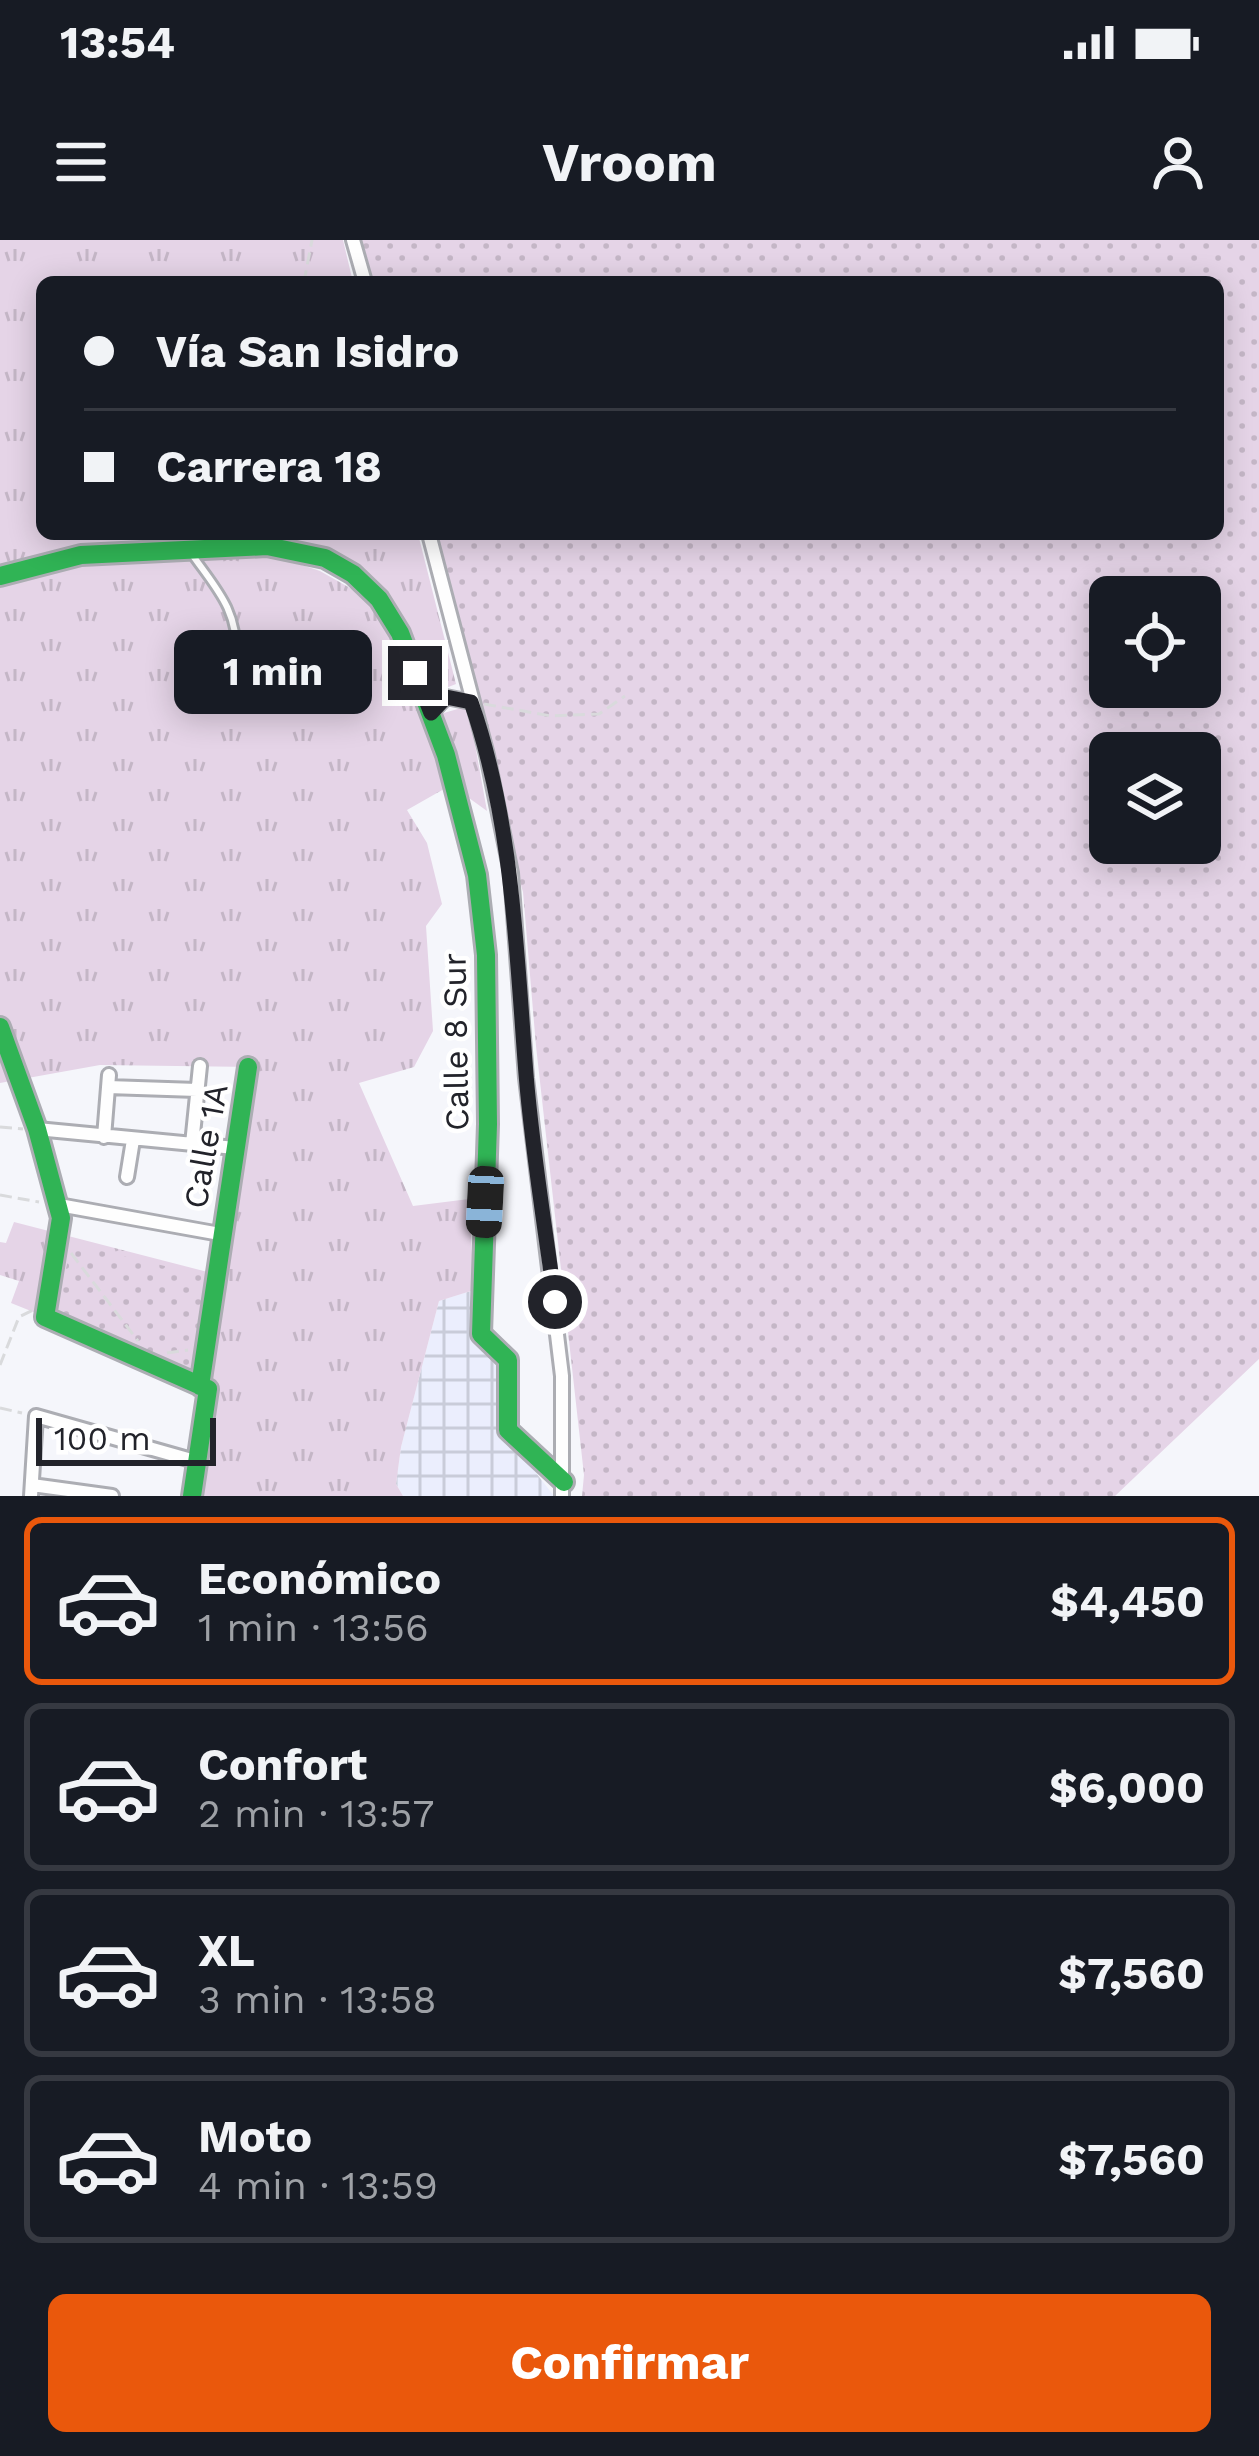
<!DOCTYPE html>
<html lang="es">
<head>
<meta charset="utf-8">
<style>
	body { margin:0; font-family:"Work Sans",sans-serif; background:#20242c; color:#f1f3f6; height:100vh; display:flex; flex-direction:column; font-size:45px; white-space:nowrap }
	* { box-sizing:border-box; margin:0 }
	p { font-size:39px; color:#9ea1a6 }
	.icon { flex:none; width:66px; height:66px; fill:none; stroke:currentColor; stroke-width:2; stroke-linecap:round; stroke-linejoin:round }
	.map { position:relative; height:1256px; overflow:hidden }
	.details { display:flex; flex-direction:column; background:#171b24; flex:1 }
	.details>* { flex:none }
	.top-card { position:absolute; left:36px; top:36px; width:1188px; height:264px; border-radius:18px; box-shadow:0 6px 30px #0003; display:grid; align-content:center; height:264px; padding:0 48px; background:#171b24 }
	.controls { position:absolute; left:1089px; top:336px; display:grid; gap:24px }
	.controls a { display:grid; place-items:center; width:132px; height:132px; border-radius:18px; background:#171b24; box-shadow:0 6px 30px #0003; font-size:60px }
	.scale { position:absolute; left:36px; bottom:30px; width:180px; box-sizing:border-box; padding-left:12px; border:6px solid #22232a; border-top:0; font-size:33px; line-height:42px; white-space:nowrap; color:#22232a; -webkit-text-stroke:9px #fff; paint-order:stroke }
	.end { position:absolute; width:54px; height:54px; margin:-27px; border:15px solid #22232a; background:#fff; box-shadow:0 0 0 6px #fff }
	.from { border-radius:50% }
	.bubble { position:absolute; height:84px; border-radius:18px; background:#171b24; box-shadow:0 6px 30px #0003; font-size:39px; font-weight:700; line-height:84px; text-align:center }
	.car { position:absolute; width:36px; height:72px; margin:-36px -18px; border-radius:15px; box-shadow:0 0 9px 3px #0007; background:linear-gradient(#222 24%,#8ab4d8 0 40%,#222 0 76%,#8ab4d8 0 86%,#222 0) }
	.top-card b { display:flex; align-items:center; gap:42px; height:114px; font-size:45px }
	.top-card b+b { border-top:3px solid #363941 }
	.top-card i { width:30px; height:30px; background:#f1f3f6 }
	ul { padding:21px 0 0; list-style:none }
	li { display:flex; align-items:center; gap:36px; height:168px; margin:0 24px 18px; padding:0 24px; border:6px solid #363941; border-radius:18px }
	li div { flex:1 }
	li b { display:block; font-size:45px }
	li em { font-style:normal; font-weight:700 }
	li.current { border-color:#ea580c }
	li>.icon { width:108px; height:108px; stroke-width:1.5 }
	.primary-button { display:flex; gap:24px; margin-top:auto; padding:24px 48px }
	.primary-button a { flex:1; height:138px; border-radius:18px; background:#ea580c; color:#fff; font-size:48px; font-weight:700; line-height:138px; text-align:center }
	.status { display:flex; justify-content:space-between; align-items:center; height:84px; padding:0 60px; background:#171b24; direction:ltr }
	.status svg { height:33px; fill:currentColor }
	header { display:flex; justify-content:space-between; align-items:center; height:156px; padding:0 48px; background:#171b24; font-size:54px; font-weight:700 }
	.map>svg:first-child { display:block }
</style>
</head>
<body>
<div class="status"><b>13:54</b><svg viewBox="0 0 49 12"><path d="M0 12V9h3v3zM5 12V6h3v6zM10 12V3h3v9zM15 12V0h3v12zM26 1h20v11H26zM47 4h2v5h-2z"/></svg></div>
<header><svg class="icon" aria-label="menu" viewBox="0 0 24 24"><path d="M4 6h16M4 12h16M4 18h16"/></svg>Vroom<svg class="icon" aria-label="person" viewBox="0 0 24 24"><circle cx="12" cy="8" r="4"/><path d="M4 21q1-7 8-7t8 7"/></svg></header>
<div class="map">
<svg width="1259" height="1256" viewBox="0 0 1259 1256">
	<defs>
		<pattern id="industrial-grid" width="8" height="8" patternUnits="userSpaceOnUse" patternTransform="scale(3)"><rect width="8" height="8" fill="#ebeefd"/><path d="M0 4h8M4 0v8" fill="none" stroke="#c9ccd9"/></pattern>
		<pattern id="grass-tufts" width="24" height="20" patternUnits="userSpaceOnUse" patternTransform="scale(3)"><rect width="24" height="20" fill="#e5d4e7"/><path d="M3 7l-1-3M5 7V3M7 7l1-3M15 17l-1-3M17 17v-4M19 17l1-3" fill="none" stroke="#c4b6c6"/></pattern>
		<pattern id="park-dots" width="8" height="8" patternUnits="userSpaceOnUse" patternTransform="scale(3)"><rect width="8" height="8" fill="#e5d4e7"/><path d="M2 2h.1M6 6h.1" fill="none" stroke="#c4b6c6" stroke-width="1.8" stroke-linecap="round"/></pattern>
	</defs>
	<rect width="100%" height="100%" fill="#f5f6fb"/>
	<!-- industrial -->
	<path fill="url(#industrial-grid)" d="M 474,1050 L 477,1100 L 482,1108 L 503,1120 L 504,1192 L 554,1256 L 403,1256 L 396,1244 L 401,1207 L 439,1061 Z"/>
	<!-- grass -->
	<path fill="url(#grass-tufts)" d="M 0,0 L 343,0 L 353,42 L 42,42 L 42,294 L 418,294 L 456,444 L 433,453 L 407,391 L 383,354 L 303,305 L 0,329 Z
		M 170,317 L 278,317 L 320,331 L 366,357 L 396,407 L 423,479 L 468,466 L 487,571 L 451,545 L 407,570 L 427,603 L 442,664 L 426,686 L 433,791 L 414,827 L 359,843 L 413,966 L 469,959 L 474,1050 L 439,1061 L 401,1207 L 396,1244 L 403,1256 L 203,1256 L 215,1145 L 11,1063 L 19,1041 L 0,1035 L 0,1002 L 6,1003 L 14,982 L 227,1037 L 253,827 L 100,825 L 0,843 L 0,344 L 77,323 Z"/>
	<!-- park -->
	<path fill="url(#park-dots)" fill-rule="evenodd" d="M 360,0 L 1259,0 L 1259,1119 L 1115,1256 L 582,1256 L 584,1235 L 536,806 L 523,652 L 502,581 L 479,462 L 436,294 L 1218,294 L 1218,42 L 371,42 ZM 1110,357 L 1200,357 L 1200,447 L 1110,447 ZM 1110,513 L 1200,513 L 1200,603 L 1110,603 Z
		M 72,1004 L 211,1037 L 195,1131 L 55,1073 Z"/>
	<!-- building -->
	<path fill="#dedde3" d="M 222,420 L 266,427 L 264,439 L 255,439 L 251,469 L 225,463 Z"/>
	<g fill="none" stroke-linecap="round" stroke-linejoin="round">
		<!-- lane casing -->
		<g stroke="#acadb3" stroke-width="12">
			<path id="lane" d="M 191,313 C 217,350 237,368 237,417"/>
		</g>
		<!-- street casing -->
		<g stroke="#acadb3" stroke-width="18">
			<path id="street" d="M 353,0 L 365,42
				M 429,294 L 487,515 L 511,633 L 526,838 L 562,1136 L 562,1256
				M 431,473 L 446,457 L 471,462
				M 108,847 L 197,850
				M 37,889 L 235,908
				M 104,897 L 109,835
				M 192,904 L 200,826
				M 127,937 L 133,900
				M 59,965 L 220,994
				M 32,1245 L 112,1256
				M 31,1256 L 36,1176 L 195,1221"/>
		</g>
		<!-- fast casing -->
		<g stroke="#acadb3" stroke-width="24">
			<path id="fast" d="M 0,336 L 81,315 L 267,306 L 325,318 L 353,334 L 379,359 L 400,393 L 446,515 L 477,635 L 486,715 L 488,884 L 481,1094 L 508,1120 L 508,1190 L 564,1242
				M 0,787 L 37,889 L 61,978 L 45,1077 L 208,1149 L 192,1256
				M 200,1146 L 248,827"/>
		</g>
		<!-- path -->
		<path stroke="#d9dadc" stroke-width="3" stroke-dasharray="12 6" stroke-linecap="butt" d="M 304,42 L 312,0
			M 484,464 L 551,476 L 599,474 L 625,456
			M 0,887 L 23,889
			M 0,955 L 39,962
			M 71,1013 L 138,1101
			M 167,1113 L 188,1110
			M 0,1125 L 19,1077 L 33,1070
			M 0,1168 L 22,1173"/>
		<!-- lane -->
		<use href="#lane" stroke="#fefefe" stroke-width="6"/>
		<!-- street -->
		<use href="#street" stroke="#fefefe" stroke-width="12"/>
		<!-- fast -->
		<use href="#fast" stroke="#30b455" stroke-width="18"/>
	</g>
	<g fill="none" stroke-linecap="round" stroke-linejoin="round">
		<!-- route -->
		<path stroke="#22232a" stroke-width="15" d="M 415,433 L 431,473 L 446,457 L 471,462 C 513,582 516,708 526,834 C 532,910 545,986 555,1062"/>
	</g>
	<g text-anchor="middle" stroke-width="9" stroke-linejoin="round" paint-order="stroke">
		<!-- street labels -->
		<g font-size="33" fill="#22232a" stroke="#fff">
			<text transform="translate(455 802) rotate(-91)" y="12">Calle 8 Sur</text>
			<text transform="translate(205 906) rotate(-80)" y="12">Calle 1A</text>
		</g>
	</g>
</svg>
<div class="controls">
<a><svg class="icon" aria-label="locate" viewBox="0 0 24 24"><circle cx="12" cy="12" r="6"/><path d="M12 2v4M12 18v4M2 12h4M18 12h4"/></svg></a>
<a><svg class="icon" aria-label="layers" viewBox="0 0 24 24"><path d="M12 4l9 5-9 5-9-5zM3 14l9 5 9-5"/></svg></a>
</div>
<div class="scale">100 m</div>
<i class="end from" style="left:555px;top:1062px"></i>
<i class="end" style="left:415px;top:433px"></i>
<div class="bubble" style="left:174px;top:390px;width:198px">1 min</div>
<i class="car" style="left:485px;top:962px;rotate:183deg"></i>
<div class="top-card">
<b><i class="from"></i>Vía San Isidro</b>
<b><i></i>Carrera 18</b>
</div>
</div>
<section class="details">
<ul>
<li class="current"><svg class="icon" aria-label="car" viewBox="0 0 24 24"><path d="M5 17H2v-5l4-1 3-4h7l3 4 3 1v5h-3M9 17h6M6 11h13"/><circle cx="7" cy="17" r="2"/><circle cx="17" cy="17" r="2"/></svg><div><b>Económico</b><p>1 min · 13:56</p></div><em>$4,450</em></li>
<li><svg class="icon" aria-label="car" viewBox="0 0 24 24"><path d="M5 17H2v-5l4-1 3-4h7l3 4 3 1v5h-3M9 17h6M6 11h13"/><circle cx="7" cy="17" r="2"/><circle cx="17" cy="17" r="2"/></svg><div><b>Confort</b><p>2 min · 13:57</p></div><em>$6,000</em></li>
<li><svg class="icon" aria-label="car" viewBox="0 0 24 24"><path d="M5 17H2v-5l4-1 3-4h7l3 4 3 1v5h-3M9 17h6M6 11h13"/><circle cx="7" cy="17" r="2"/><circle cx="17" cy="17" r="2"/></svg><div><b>XL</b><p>3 min · 13:58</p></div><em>$7,560</em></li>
<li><svg class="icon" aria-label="car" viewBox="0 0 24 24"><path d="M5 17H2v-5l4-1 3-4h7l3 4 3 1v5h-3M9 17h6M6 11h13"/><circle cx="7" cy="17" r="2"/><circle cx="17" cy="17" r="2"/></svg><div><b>Moto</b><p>4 min · 13:59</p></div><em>$7,560</em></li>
</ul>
<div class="primary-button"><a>Confirmar</a></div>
</section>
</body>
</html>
